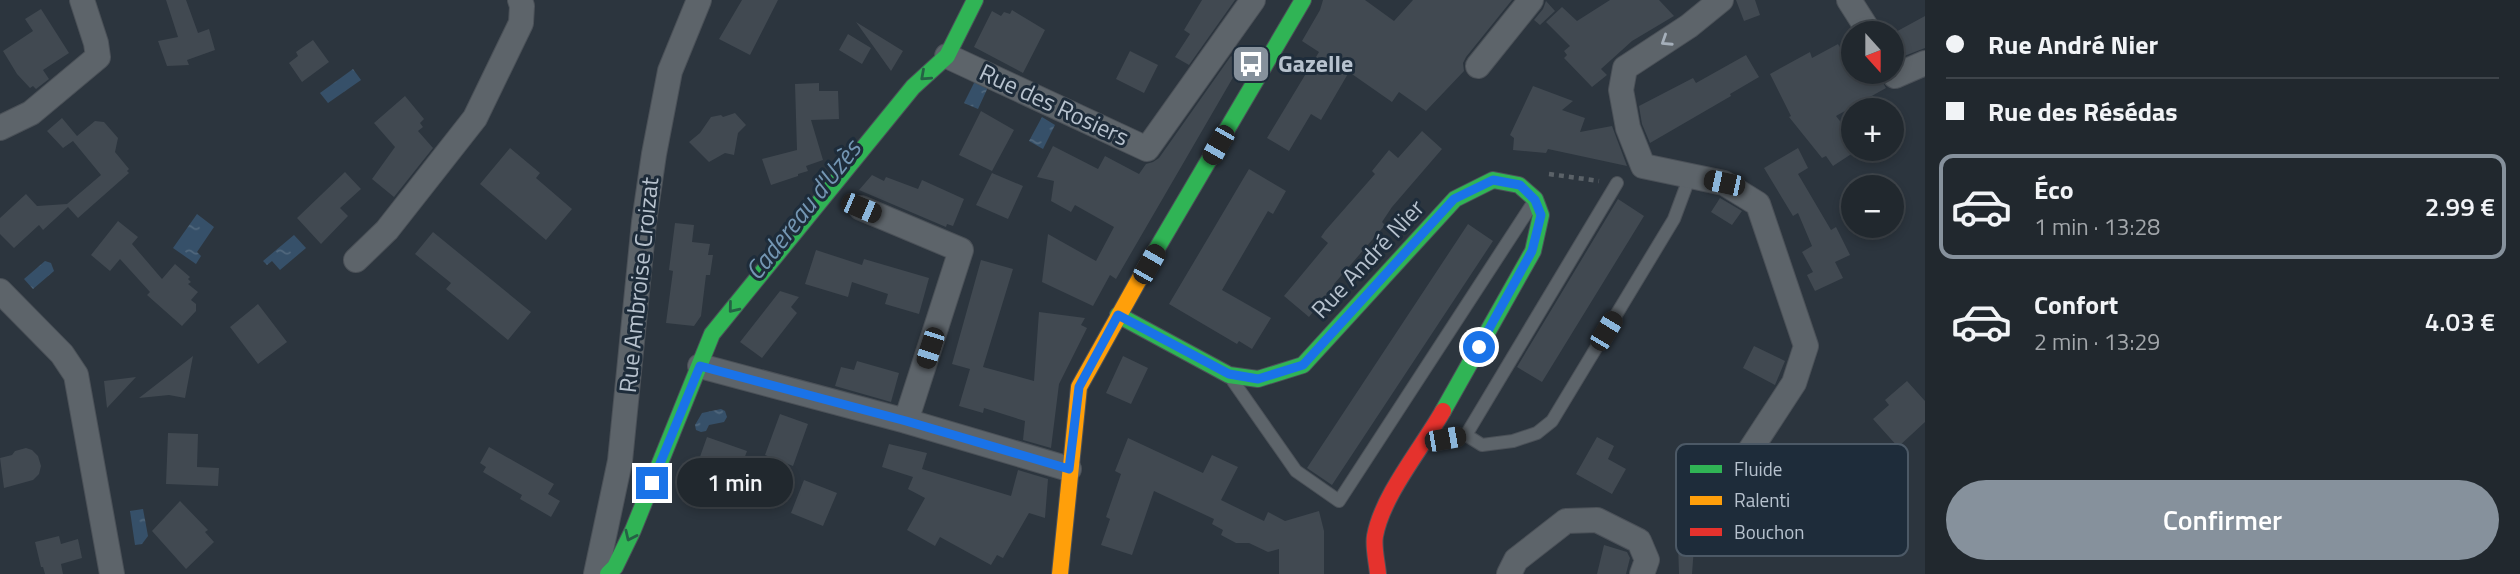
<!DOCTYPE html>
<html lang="fr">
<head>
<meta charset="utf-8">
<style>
	body { margin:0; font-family:"Titillium Web",sans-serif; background:#293036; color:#f1f3f6; height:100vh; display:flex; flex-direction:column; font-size:26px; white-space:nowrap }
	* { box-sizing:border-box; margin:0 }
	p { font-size:23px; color:#a2a6aa }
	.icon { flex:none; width:38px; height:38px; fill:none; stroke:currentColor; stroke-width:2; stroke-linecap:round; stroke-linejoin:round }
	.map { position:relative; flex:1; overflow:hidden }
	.side { display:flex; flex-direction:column; background:#21282e; width:595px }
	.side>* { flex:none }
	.top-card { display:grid; align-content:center; height:154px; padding:0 21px; background:#21282e }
	.needle { width:46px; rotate:159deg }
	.fabs { position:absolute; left:1841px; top:21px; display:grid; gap:14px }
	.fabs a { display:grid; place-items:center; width:63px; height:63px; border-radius:50%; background:#21282e; box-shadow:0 4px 10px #0003,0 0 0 2px #3e444a; font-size:35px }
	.end { position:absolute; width:32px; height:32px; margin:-16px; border:9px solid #1a73e8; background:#fff; box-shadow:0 0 0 4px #fff }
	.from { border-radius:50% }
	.bubble { position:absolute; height:49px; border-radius:24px; background:#21282e; box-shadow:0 4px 10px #0003,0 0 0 2px #3e444a; font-size:23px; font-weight:600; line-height:49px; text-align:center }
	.car { position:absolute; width:21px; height:42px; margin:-21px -10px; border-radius:9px; box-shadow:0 0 5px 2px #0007; background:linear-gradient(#222 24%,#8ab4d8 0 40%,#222 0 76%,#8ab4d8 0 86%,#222 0) }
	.top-card b { display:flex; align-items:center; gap:24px; height:66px; font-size:26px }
	.top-card b+b { border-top:2px solid #3e444a }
	.top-card i { width:18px; height:18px; background:#f1f3f6 }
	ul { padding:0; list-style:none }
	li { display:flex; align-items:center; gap:21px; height:105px; margin:0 14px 10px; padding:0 7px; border:4px solid transparent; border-radius:14px }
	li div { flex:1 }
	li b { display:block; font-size:26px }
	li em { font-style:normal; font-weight:600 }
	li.current { border-color:#86919c }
	li>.icon { width:63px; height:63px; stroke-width:1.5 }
	.action { display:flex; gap:14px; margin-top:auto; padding:14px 21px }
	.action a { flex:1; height:80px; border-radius:42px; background:#86919c; color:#fff; font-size:28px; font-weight:600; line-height:80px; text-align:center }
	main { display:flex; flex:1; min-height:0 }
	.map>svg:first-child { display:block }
</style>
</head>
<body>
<main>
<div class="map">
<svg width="1925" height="574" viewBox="0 0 1925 574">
	<defs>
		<pattern id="water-ripples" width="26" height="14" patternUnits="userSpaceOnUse" patternTransform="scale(1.75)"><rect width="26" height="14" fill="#365069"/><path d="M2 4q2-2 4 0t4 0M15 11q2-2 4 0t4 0" fill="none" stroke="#51687d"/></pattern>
	</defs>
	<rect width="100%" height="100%" fill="#2c353e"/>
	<!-- water -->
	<path fill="url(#water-ripples)" d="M 353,69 L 361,80 L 328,103 L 320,93 Z
		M 977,77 L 990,83 L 978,109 L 964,103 Z
		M 1042,117 L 1055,125 L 1043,149 L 1029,141 Z
		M 197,214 L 214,227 L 197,252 L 201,256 L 196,264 L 173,248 Z
		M 294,235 L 306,248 L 280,270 L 272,261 L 267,265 L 263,261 Z
		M 45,261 L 51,263 L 54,271 L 33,289 L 24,279 Z
		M 721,409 L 725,411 L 727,417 L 724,422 L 709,425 L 706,431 L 701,432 L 696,430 L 695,425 L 702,413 Z
		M 143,509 L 148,536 L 142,544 L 135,545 L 130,511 Z"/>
	<!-- building -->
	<path fill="#414951" d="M 166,0 L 186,0 L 198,33 L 209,29 L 215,50 L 187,60 L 189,65 L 167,66 L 158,41 L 178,37 Z
		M 742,0 L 778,0 L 750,55 L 719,39 Z
		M 1202,0 L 1235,0 L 1189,65 L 1175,57 L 1190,34 L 1184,30 Z
		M 1323,0 L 1365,0 L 1394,21 L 1413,0 L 1512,0 L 1466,57 L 1463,63 L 1464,71 L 1426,111 L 1399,92 L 1392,102 L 1349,72 L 1321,120 L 1311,114 L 1289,151 L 1267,138 L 1319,52 L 1302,41 L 1320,10 Z
		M 1610,0 L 1659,0 L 1674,16 L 1632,41 L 1601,69 L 1607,75 L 1592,87 L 1564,58 L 1567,55 L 1564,51 L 1570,46 L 1546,22 L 1562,7 L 1577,21 Z
		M 1736,0 L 1755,0 L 1760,15 L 1744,21 Z
		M 1546,1 L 1555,11 L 1540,25 L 1534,20 L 1543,9 Z
		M 41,9 L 69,53 L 43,70 L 49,79 L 36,89 L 33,86 L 30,88 L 17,74 L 3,51 L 33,31 L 25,19 Z
		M 1012,10 L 1045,30 L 1023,73 L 974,47 L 992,11 L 1001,16 L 1004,12 L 1010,14 Z
		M 1925,16 L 1925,48 L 1899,58 L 1892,56 L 1892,34 Z
		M 856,22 L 903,51 L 891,71 Z
		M 848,34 L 871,48 L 862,64 L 839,50 Z
		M 313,40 L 329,62 L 302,82 L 289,63 L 298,56 L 296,52 Z
		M 1838,44 L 1853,72 L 1877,72 L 1886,88 L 1836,116 L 1853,138 L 1853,149 L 1859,149 L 1833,166 L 1826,156 L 1822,158 L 1789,117 L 1791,116 L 1770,74 L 1810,52 L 1812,58 Z
		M 1130,51 L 1158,65 L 1144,93 L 1116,79 Z
		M 1746,55 L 1759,77 L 1730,94 L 1731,96 L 1650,143 L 1642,124 L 1639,106 L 1693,78 L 1696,83 Z
		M 1231,56 L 1242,62 L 1116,279 L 1110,275 L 1093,306 L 1042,282 L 1048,234 L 1096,261 L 1114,227 L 1075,205 L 1071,212 L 1051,201 L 1054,181 L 1037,177 L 1053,146 L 1098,169 L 1105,156 L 1139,174 L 1146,164 L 1153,162 L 1159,158 Z
		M 819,83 L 819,91 L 838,91 L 839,119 L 811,120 L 823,160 L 806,166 L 808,171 L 798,174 L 798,176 L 771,185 L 762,159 L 797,150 L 795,84 Z
		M 1533,86 L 1573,101 L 1562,110 L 1585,118 L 1580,132 L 1612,126 L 1627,166 L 1548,149 L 1546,153 L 1513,150 L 1514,138 L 1510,135 Z
		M 405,96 L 424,119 L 420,123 L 423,127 L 418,131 L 433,148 L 394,197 L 372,179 L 395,147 L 374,123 Z
		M 981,111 L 1014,130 L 992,171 L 959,155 Z
		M 735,113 L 746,125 L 738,133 L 734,155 L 725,153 L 709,162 L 689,142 L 700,133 L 711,117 L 721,115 L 723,117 Z
		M 62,118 L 77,136 L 95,121 L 104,122 L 118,138 L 115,152 L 129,169 L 127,171 L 129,173 L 78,218 L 68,207 L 43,230 L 39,225 L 14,248 L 0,234 L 0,218 L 26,194 L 37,206 L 67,204 L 101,175 L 73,141 L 63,148 L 47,131 Z
		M 1422,131 L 1442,149 L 1392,207 L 1382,222 L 1385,225 L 1334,284 L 1335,285 L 1309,317 L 1284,296 L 1328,243 L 1321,237 L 1325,231 L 1375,174 L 1372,171 L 1389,150 L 1398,158 Z
		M 510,148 L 540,173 L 536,178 L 572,209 L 546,240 L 480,184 Z
		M 1798,148 L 1808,168 L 1798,174 L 1831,230 L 1836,227 L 1850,255 L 1835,262 L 1843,278 L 1815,291 L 1807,275 L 1813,272 L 1802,252 L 1812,246 L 1798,213 L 1793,216 L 1764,168 Z
		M 1249,169 L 1286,191 L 1273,214 L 1268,211 L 1222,290 L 1271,318 L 1252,349 L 1239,341 L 1237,344 L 1169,304 Z
		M 345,172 L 361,189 L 340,208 L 348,216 L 321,244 L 297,218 Z
		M 992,173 L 1023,186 L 1008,219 L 976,205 Z
		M 872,175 L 884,181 L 886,177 L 918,189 L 922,180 L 964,199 L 953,226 L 947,224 L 946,227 L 859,190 Z
		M 1720,198 L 1742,211 L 1732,225 L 1711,212 Z
		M 1618,199 L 1644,216 L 1542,382 L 1517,367 Z
		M 118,221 L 138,237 L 132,244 L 162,279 L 175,264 L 190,277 L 188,279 L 191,282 L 188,284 L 198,292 L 191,300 L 196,304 L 196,311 L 182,326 L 147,295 L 150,292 L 120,259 L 110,271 L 91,255 Z
		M 675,223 L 694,225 L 692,242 L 710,244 L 708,255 L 713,255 L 710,275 L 706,275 L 701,316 L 694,326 L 666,323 L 673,271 L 669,270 Z
		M 1468,224 L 1493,241 L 1332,485 L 1307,468 Z
		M 433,232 L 531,312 L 508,340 L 446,289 L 451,283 L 415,254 Z
		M 816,250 L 862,265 L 864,259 L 929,278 L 919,314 L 885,304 L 888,294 L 852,282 L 848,297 L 805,284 Z
		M 981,260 L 1013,269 L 983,367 L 1034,381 L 1039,312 L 1085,318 L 1081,325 L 1087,328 L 1059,384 L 1051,448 L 1023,440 L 1025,421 L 984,408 L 983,413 L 959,406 L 970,369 L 952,364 Z
		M 780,291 L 799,297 L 791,307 L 797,313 L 762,358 L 740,342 Z
		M 258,304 L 287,342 L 258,364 L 230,327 Z
		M 1754,346 L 1785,361 L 1775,385 L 1743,368 Z
		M 193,356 L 185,398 L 169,395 L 139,398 Z
		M 1123,356 L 1148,368 L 1131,404 L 1106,393 Z
		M 857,361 L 899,373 L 891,402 L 835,386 L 841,367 L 854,370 Z
		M 136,377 L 107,408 L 104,381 Z
		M 1907,381 L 1925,401 L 1925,422 L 1898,447 L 1873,419 L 1889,405 L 1885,400 Z
		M 780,414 L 808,424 L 793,466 L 765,455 Z
		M 168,433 L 198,434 L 197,467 L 219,468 L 218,486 L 166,484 Z
		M 707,437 L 747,451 L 736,481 L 696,468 Z
		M 1597,437 L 1614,446 L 1608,459 L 1626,469 L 1612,494 L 1576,474 Z
		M 1128,438 L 1203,473 L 1212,455 L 1238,467 L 1221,500 L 1264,521 L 1268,512 L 1285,521 L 1319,511 L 1324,531 L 1324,574 L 1279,574 L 1279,549 L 1268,552 L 1249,543 L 1236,543 L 1221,535 L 1223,530 L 1212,524 L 1214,519 L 1154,491 L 1132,555 L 1101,545 L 1110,519 L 1106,517 L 1121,474 L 1115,471 Z
		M 889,444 L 927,453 L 922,469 L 1011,496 L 1018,470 L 1048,479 L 1045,518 L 1029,513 L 1003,558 L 997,555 L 991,565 L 940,537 L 935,546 L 907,530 L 925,498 L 908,489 L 913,477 L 882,467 Z
		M 489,447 L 554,484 L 548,494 L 560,501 L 551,517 L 520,499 L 522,495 L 483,472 L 486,467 L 480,463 Z
		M 26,448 L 32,450 L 38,456 L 41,466 L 39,474 L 33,480 L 4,488 L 0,458 L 12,455 L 15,451 Z
		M 804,480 L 837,493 L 823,526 L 791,513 Z
		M 180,501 L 208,530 L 205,532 L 214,542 L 186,569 L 152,531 Z
		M 1677,513 L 1695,515 L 1696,520 L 1692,574 L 1679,574 Z
		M 59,536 L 61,544 L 78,539 L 82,558 L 61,564 L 63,574 L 45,574 L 43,567 L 41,567 L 35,542 Z
		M 1604,545 L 1627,552 L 1630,558 L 1626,574 L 1597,574 Z"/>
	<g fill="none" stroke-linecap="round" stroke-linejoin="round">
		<!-- lane casing -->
		<g stroke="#4b5158" stroke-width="14">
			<path id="lane" d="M 1233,381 L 1296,471 L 1339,501 L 1531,206
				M 1466,435 L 1617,183
				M 1433,441 L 1466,435 L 1482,445 L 1513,441 L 1537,433 L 1552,421 L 1674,219 L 1690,176"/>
		</g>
		<!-- street casing -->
		<g stroke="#4b5158" stroke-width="26">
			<path id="street" d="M 1849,0 L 1870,33
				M 947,56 L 1147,149 L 1253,0
				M 1478,66 L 1531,0
				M 1892,71 L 1895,76 L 1925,63
				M 0,128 L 31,113 L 98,57 L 96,43 L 82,0
				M 861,208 L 961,250 L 906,421
				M 356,260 L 387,230 L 475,118 L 521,23 L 522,6 L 520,0
				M 0,291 L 62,354 L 76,375 L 112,574
				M 700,366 L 906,421 L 1069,469
				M 1709,513 L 1794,383 L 1806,346 L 1758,204 L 1724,183 L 1643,166 L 1628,128 L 1621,90 L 1625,68 L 1689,26 L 1721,0
				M 596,574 L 620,461 L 644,222 L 654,154 L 670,71 L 699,0
				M 1509,574 L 1516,560 L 1566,521 L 1597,520 L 1639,541 L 1647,560 L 1642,574"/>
		</g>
		<!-- fast casing -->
		<g stroke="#4b5158" stroke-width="18">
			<path id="fast" d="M 1146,267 L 1303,0
				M 1118,315 L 1229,375 L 1258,379 L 1303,365 L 1455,199 L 1493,180 L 1519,185 L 1535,199 L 1541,215 L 1533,251 L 1443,411
				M 608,574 L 615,567 L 633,530 L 712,334 L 913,87 L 947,56 L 975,0"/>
		</g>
		<!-- slow casing -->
		<g stroke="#4b5158" stroke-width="18">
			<path id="slow" d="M 1060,574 L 1079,387 L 1146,267"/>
		</g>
		<!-- jam casing -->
		<g stroke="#4b5158" stroke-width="18">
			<path id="jam" d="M 1378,574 C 1377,562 1373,547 1375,536 C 1382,496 1422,448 1443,411"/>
		</g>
		<!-- path -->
		<path stroke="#5b6268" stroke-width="4.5" stroke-dasharray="5 5" stroke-linecap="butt" d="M 1549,174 L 1599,181"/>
		<!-- lane -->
		<use href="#lane" stroke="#5d646a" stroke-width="12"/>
		<!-- street -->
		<use href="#street" stroke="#5d646a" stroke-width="24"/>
		<!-- fast -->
		<use href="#fast" stroke="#30b455" stroke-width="16"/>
		<!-- slow -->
		<use href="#slow" stroke="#ff9f0a" stroke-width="16"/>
		<!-- jam -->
		<use href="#jam" stroke="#e5322d" stroke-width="16"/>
	</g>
	<!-- one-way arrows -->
	<defs><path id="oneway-chevron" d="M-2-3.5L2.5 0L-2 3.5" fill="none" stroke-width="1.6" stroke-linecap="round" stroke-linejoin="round" transform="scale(1.75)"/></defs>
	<use stroke="#a5afba" href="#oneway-chevron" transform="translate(1666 41) rotate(147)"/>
	<g stroke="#256245">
		<use href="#oneway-chevron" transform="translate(925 76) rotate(138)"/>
		<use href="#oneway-chevron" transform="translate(733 308) rotate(129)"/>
		<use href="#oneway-chevron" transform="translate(630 536) rotate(115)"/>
	</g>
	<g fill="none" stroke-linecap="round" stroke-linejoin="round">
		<!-- route -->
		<path stroke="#1a73e8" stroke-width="9" d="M 652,483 L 700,366 L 906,421 L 1069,469 L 1079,387 L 1118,315 L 1229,374 L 1258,379 L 1303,365 L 1454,199 L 1493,180 L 1520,185 L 1535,200 L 1541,215 L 1532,251 L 1479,347"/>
	</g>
	<!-- icons -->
	<defs>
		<g id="bus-square" transform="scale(2.0125)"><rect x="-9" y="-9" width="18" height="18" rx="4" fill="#86919c" stroke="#1e2c3a"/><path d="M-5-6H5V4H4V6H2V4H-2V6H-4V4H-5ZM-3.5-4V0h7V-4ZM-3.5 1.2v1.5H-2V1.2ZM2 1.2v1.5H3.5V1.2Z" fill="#fff"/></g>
	</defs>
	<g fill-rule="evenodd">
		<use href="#bus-square" x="1251" y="64"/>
	</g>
	<g text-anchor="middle" stroke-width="6" stroke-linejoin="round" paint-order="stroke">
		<!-- poi labels -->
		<g font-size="24" font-weight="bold" fill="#b7c2ce" stroke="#1e2c3a" text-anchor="start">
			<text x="1278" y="72">Gazelle</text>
		</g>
		<!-- street labels -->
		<g font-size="24" fill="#b7c2ce" stroke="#1e2c3a">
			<text transform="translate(1054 105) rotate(25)" y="8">Rue des Rosiers</text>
			<text transform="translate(1368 259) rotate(-47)" y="8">Rue André Nier</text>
			<text transform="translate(639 285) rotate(-84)" y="8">Rue Ambroise Croizat</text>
		</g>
		<!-- water labels -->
		<g font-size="26" font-style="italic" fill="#7496b3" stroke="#1e2c3a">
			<text transform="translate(803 210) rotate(-52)" y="9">Cadereau d'Uzès</text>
		</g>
	</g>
	<!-- legend -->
	<rect x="1676" y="444" width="232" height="112" rx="10" fill="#1e2c3a" stroke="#4c5966" stroke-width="2"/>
	<rect x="1690" y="465" width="32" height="8" fill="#30b455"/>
	<rect x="1690" y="496" width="32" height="9" fill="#ff9f0a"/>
	<rect x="1690" y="528" width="32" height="8" fill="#e5322d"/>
	<g font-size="19" fill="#b7c2ce">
		<text x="1734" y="476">Fluide</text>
		<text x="1734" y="507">Ralenti</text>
		<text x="1734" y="539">Bouchon</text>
	</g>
</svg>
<div class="fabs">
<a><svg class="needle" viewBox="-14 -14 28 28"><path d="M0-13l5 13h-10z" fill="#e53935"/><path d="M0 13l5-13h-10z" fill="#a2a6aa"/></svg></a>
<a>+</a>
<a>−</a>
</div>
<i class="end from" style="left:1479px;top:347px"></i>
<i class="end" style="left:652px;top:483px"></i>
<div class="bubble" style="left:677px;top:458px;width:116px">1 min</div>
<i class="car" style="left:1218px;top:145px;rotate:210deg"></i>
<i class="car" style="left:1724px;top:183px;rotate:282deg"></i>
<i class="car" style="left:861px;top:208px;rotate:113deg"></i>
<i class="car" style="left:1149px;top:264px;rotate:30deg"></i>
<i class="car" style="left:1606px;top:331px;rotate:31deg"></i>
<i class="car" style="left:930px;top:348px;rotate:198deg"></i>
<i class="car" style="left:1445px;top:439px;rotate:80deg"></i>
</div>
<section class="side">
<div class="top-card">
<b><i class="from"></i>Rue André Nier</b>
<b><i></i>Rue des Résédas</b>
</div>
<ul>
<li class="current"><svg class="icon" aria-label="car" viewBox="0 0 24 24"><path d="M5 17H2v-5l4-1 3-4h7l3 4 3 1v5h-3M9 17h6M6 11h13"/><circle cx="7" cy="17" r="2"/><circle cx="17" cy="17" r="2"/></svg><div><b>Éco</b><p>1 min · 13:28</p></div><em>2.99 €</em></li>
<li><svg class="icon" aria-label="car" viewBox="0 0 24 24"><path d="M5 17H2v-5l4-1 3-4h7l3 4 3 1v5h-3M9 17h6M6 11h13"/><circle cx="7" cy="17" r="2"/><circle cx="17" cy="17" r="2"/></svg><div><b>Confort</b><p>2 min · 13:29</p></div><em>4.03 €</em></li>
</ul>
<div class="action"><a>Confirmer</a></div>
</section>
</main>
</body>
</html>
